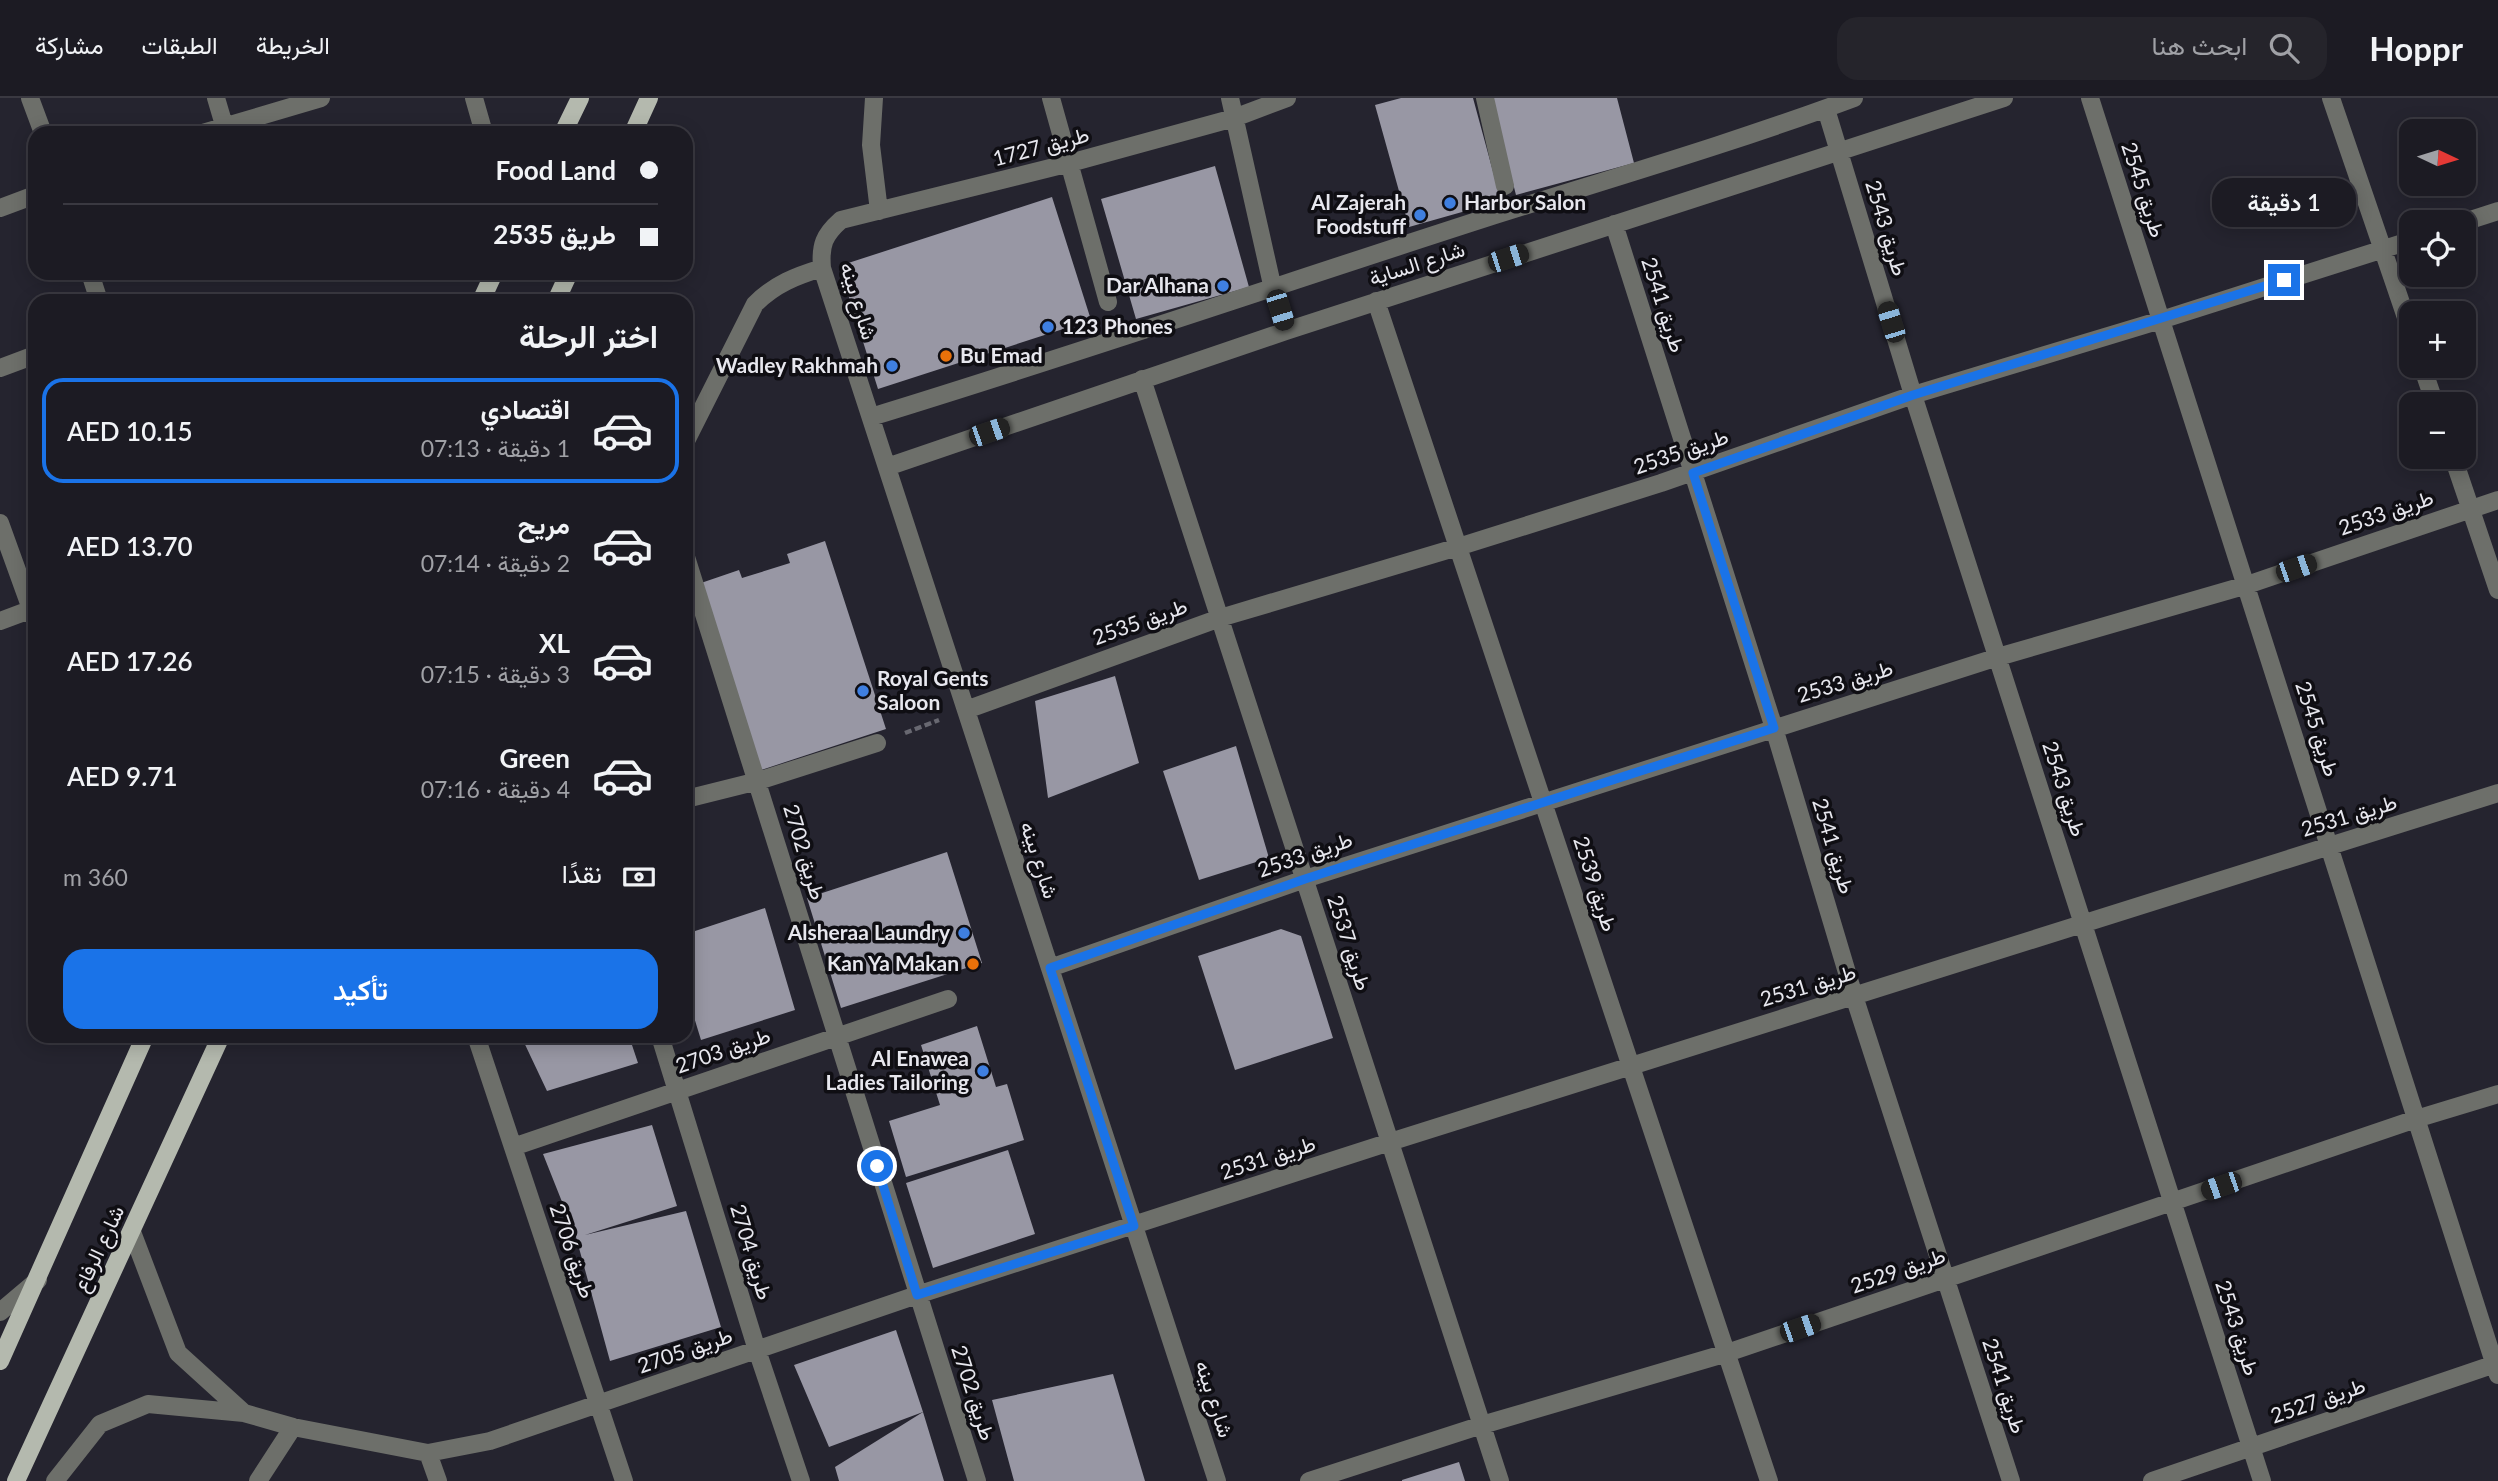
<!DOCTYPE html>
<html lang="ar">
<head>
<meta charset="utf-8">
<style>
	body { margin:0; font-family:Lato,Vazirmatn,sans-serif; background:#25242b; color:#f1f3f6; direction:rtl; height:100vh; display:flex; flex-direction:column; font-size:26px; white-space:nowrap }
	* { box-sizing:border-box; margin:0 }
	p { font-size:23px; color:#a0a1a6 }
	.icon { flex:none; width:38px; height:38px; fill:none; stroke:currentColor; stroke-width:2; stroke-linecap:round; stroke-linejoin:round }
	.map { position:relative; flex:1; overflow:hidden; direction:ltr }
	.sheet { position:absolute; left:28px; top:196px; width:665px; height:749px; display:flex; flex-direction:column; background:#1c1b23; border-radius:21px; box-shadow:0 4px 18px #0003,0 0 0 2px #3a3941; direction:rtl }
	.sheet>* { flex:none }
	.hud { position:absolute; left:28px; top:28px; width:665px; height:154px; border-radius:21px; box-shadow:0 4px 18px #0003,0 0 0 2px #3a3941; direction:rtl; display:grid; align-content:center; height:154px; padding:0 35px; background:#1c1b23 }
	.needle { width:46px; rotate:94deg }
	.controls { position:absolute; left:2399px; top:21px; display:grid; gap:14px }
	.controls a { display:grid; place-items:center; width:77px; height:77px; border-radius:14px; background:#1c1b23; box-shadow:0 4px 18px #0003,0 0 0 2px #3a3941; font-size:35px }
	.end { position:absolute; width:32px; height:32px; margin:-16px; border:9px solid #1a73e8; background:#fff; box-shadow:0 0 0 4px #fff }
	.from { border-radius:50% }
	.bubble { position:absolute; height:49px; border-radius:21px; background:#1c1b23; box-shadow:0 4px 18px #0003,0 0 0 2px #3a3941; font-size:23px; font-weight:600; line-height:49px; text-align:center; direction:rtl }
	.car { position:absolute; width:21px; height:42px; margin:-21px -10px; border-radius:9px; box-shadow:0 0 5px 2px #0007; background:linear-gradient(#222 24%,#8ab4d8 0 40%,#222 0 76%,#8ab4d8 0 86%,#222 0) }
	.hud b { display:flex; align-items:center; gap:24px; height:66px; font-size:26px }
	.hud b+b { border-top:2px solid #3a3941 }
	.hud i { width:18px; height:18px; background:#f1f3f6 }
	ul { padding:0; list-style:none }
	li { display:flex; align-items:center; gap:21px; height:105px; margin:0 14px 10px; padding:0 21px; border:4px solid transparent; border-radius:21px }
	li div { flex:1 }
	li b { display:block; font-size:26px }
	li em { font-style:normal; font-weight:600 }
	li.on { border-color:#1a73e8 }
	li>.icon { width:63px; height:63px; stroke-width:1.5 }
	h2 { padding:0 35px; font-size:32px; line-height:84px }
	.pay { display:flex; align-items:center; gap:18px; height:77px; padding:0 35px; font-size:26px }
	.pay p { margin-inline-start:auto }
	.cta { display:flex; gap:14px; margin-top:auto; padding:14px 35px }
	.cta a { flex:1; height:80px; border-radius:21px; background:#1a73e8; color:#fff; font-size:28px; font-weight:600; line-height:80px; text-align:center }
	header { display:flex; align-items:center; gap:42px; box-sizing:border-box; height:98px; padding:0 35px; background:#1c1b23; border-bottom:2px solid #3a3941 }
	header strong { font-size:33px }
	nav { display:flex; gap:38px; margin-inline-start:auto; font-size:24px }
	.search { width:490px; height:63px; background:#25242b; display:flex; align-items:center; gap:18px; box-sizing:border-box; padding:0 24px; border-radius:21px; color:#a0a1a6; font-size:26px }
	.map>svg:first-child { display:block }
</style>
</head>
<body>
<header>
<strong>Hoppr</strong>
<div class="search"><svg class="icon" aria-label="search" viewBox="0 0 24 24"><circle cx="10" cy="10" r="6"/><path d="M15 15l6 6"/></svg>ابحث هنا</div>
<nav><a>الخريطة</a><a>الطبقات</a><a>مشاركة</a></nav>
</header>
<div class="map">
<svg width="2498" height="1383" viewBox="0 0 2498 1383">
	<rect width="100%" height="100%" fill="#25242f"/>
	<!-- building -->
	<path fill="#9897a4" d="M 1401,0 L 1473,0 L 1501,103 L 1409,129 L 1375,7 Z
		M 1491,0 L 1617,0 L 1634,65 L 1516,97 Z
		M 1215,68 L 1249,189 L 1136,221 L 1101,101 Z
		M 1052,99 L 1091,222 L 878,291 L 839,168 Z
		M 825,443 L 886,631 L 761,672 L 701,485 L 739,472 L 742,480 L 790,465 L 787,456 Z
		M 1115,578 L 1139,665 L 1048,700 L 1035,603 Z
		M 1236,648 L 1269,760 L 1199,782 L 1163,673 Z
		M 947,754 L 982,865 L 841,910 L 807,800 Z
		M 765,810 L 795,912 L 701,942 L 686,893 L 686,836 Z
		M 1281,831 L 1301,838 L 1333,940 L 1235,972 L 1198,858 Z
		M 977,928 L 996,989 L 1007,986 L 1024,1042 L 906,1079 L 889,1023 L 940,1007 L 921,947 Z
		M 521,938 L 629,938 L 638,965 L 547,993 Z
		M 652,1027 L 677,1108 L 585,1137 L 686,1113 L 721,1229 L 610,1263 L 576,1139 L 543,1056 Z
		M 1008,1052 L 1035,1136 L 933,1170 L 906,1085 Z
		M 896,1232 L 923,1314 L 829,1349 L 794,1267 Z
		M 1113,1276 L 1145,1383 L 1014,1383 L 992,1302 Z
		M 923,1314 L 944,1383 L 839,1383 L 835,1369 Z
		M 1459,1364 L 1465,1383 L 1402,1383 L 1402,1382 Z"/>
	<g fill="none" stroke-linecap="round" stroke-linejoin="round">
		<!-- path -->
		<path stroke="#686871" stroke-width="4.5" stroke-dasharray="7 3.5" stroke-linecap="butt" d="M 905,635 L 939,622"/>
		<!-- minor -->
		<path stroke="#6d6f6a" stroke-width="18" d="M 30,0 L 43,35
			M 216,0 L 224,27
			M 474,0 L 484,35
			M 874,0 L 871,47 L 879,113
			M 1051,0 L 1108,204
			M 1230,0 L 1273,191 L 1286,233
			M 1485,0 L 1505,88
			M 2090,0 L 2498,1277
			M 2331,0 L 2412,237
			M 1826,11 L 1913,297 L 2262,1383
			M 203,35 L 321,0
			M 0,110 L 35,97
			M 2464,124 L 2498,113
			M 1614,126 L 1774,630 L 1854,898 L 2011,1383
			M 90,175 L 99,203
			M 1376,203 L 1769,1383
			M 2422,268 L 2435,306
			M 0,270 L 35,257
			M 1142,281 L 1500,1383
			M 871,319 C 1077,256 1281,186 1486,120 C 1609,81 1733,45 1854,0
			M 686,343 L 755,206 C 775,186 796,178 822,170
			M 2453,359 L 2498,492
			M 887,369 L 1286,233 L 2004,0
			M 0,425 L 35,522
			M 686,459 L 977,1383
			M 0,523 L 35,510
			M 966,612 L 1220,520 L 1458,449 L 1661,385 L 1913,297 L 2161,222 L 2412,142
			M 686,701 L 758,683 L 877,645
			M 1050,870 L 1305,781 L 1998,559 L 2247,487 L 2498,402
			M 476,938 L 624,1383
			M 660,938 L 757,1252 L 801,1383
			M 513,1049 L 948,901
			M 132,1134 L 178,1255 L 244,1315
			M 0,1214 L 38,1182
			M 428,1355 L 438,1383
			M 55,1383 L 100,1326 L 148,1306 L 244,1315 L 293,1329 L 428,1355 L 490,1343 L 917,1197 L 1390,1044 L 2498,695
			M 258,1383 L 293,1329
			M 1217,1383 L 822,170 C 820,147 824,137 841,122 L 1070,65 L 1234,20 L 1287,0
			M 1309,1383 L 1482,1327 L 1727,1255 L 2416,1021 L 2498,996
			M 2152,1383 L 2498,1265"/>
		<!-- major -->
		<path stroke="#b4b9ae" stroke-width="18" d="M 563,35 L 580,0
			M 633,35 L 649,0
			M 481,203 L 494,175
			M 556,203 L 569,175
			M 0,1263 L 145,938
			M 16,1383 L 221,938"/>
	</g>
	<g fill="none" stroke-linecap="round" stroke-linejoin="round">
		<!-- route -->
		<path stroke="#1a73e8" stroke-width="9" d="M 877,1068 L 917,1197 L 1134,1128 L 1050,870 L 1305,781 L 1774,630 L 1693,375 L 1913,297 L 2284,182"/>
	</g>
	<!-- markers -->
	<g fill="#3f7fe0" stroke="#0f0e13" stroke-width="2.5">
		<circle cx="1450" cy="105" r="7"/>
		<circle cx="1420" cy="117" r="7"/>
		<circle cx="1223" cy="188" r="7"/>
		<circle cx="1048" cy="229" r="7"/>
		<circle cx="892" cy="268" r="7"/>
		<circle cx="863" cy="593" r="7"/>
		<circle cx="964" cy="835" r="7"/>
		<circle cx="983" cy="973" r="7"/>
	</g>
	<g fill="#e8710a" stroke="#0f0e13" stroke-width="2.5">
		<circle cx="946" cy="258" r="7"/>
		<circle cx="973" cy="866" r="7"/>
	</g>
	<g text-anchor="middle" stroke-width="7" stroke-linejoin="round" paint-order="stroke">
		<!-- street labels -->
		<g font-size="21" fill="#e7e7ee" stroke="#0f0e13">
			<text transform="translate(1041 49) rotate(-15)" y="7">طريق 1727</text>
			<text transform="translate(2143 92) rotate(72)" y="7">طريق 2545</text>
			<text transform="translate(1886 130) rotate(73)" y="7">طريق 2543</text>
			<text transform="translate(1417 166) rotate(-18)" y="7">شارع الساية</text>
			<text transform="translate(858 203) rotate(73)" y="7">شارع بينه</text>
			<text transform="translate(1663 207) rotate(72)" y="7">طريق 2541</text>
			<text transform="translate(1681 354) rotate(-19)" y="7">طريق 2535</text>
			<text transform="translate(2386 415) rotate(-19)" y="7">طريق 2533</text>
			<text transform="translate(1140 524) rotate(-20)" y="7">طريق 2535</text>
			<text transform="translate(1845 584) rotate(-17)" y="7">طريق 2533</text>
			<text transform="translate(2317 631) rotate(72)" y="7">طريق 2545</text>
			<text transform="translate(2064 691) rotate(72)" y="7">طريق 2543</text>
			<text transform="translate(2349 718) rotate(-17)" y="7">طريق 2531</text>
			<text transform="translate(1833 748) rotate(73)" y="7">طريق 2541</text>
			<text transform="translate(804 754) rotate(73)" y="7">طريق 2702</text>
			<text transform="translate(1305 757) rotate(-19)" y="7">طريق 2533</text>
			<text transform="translate(1039 762) rotate(72)" y="7">شارع بينه</text>
			<text transform="translate(1595 786) rotate(72)" y="7">طريق 2539</text>
			<text transform="translate(1349 845) rotate(72)" y="7">طريق 2537</text>
			<text transform="translate(1808 888) rotate(-17)" y="7">طريق 2531</text>
			<text transform="translate(723 953) rotate(-19)" y="7">طريق 2703</text>
			<text transform="translate(1268 1060) rotate(-18)" y="7">طريق 2531</text>
			<text transform="translate(99 1151) rotate(-65)" y="7">شارع الرفاع</text>
			<text transform="translate(572 1153) rotate(71)" y="7">طريق 2706</text>
			<text transform="translate(751 1154) rotate(73)" y="7">طريق 2704</text>
			<text transform="translate(1898 1173) rotate(-19)" y="7">طريق 2529</text>
			<text transform="translate(2237 1230) rotate(72)" y="7">طريق 2543</text>
			<text transform="translate(685 1253) rotate(-19)" y="7">طريق 2705</text>
			<text transform="translate(2004 1288) rotate(72)" y="7">طريق 2541</text>
			<text transform="translate(973 1295) rotate(72)" y="7">طريق 2702</text>
			<text transform="translate(1214 1301) rotate(72)" y="7">شارع بينه</text>
			<text transform="translate(2318 1303) rotate(-19)" y="7">طريق 2527</text>
		</g>
		<!-- poi labels -->
		<g font-size="21" font-weight="bold" fill="#e7e7ee" stroke="#0f0e13" text-anchor="end">
			<text x="1406" y="112">Al Zajerah<tspan x="1406" dy="24">Foodstuff</tspan></text>
			<text x="1464" y="112" text-anchor="start">Harbor Salon</text>
			<text x="1209" y="195">Dar Alhana</text>
			<text x="1062" y="236" text-anchor="start">123 Phones</text>
			<text x="960" y="265" text-anchor="start">Bu Emad</text>
			<text x="878" y="275">Wadley Rakhmah</text>
			<text x="877" y="588" text-anchor="start">Royal Gents<tspan x="877" dy="24">Saloon</tspan></text>
			<text x="950" y="842">Alsheraa Laundry</text>
			<text x="959" y="873">Kan Ya Makan</text>
			<text x="969" y="968">Al Enawea<tspan x="969" dy="24">Ladies Tailoring</tspan></text>
		</g>
	</g>
</svg>
<div class="controls">
<a><svg class="needle" viewBox="-14 -14 28 28"><path d="M0-13l5 13h-10z" fill="#e53935"/><path d="M0 13l5-13h-10z" fill="#a0a1a6"/></svg></a>
<a><svg class="icon" aria-label="locate" viewBox="0 0 24 24"><circle cx="12" cy="12" r="6"/><path d="M12 2v4M12 18v4M2 12h4M18 12h4"/></svg></a>
<a>+</a>
<a>−</a>
</div>
<i class="end from" style="left:877px;top:1068px"></i>
<i class="end" style="left:2284px;top:182px"></i>
<div class="bubble" style="left:2212px;top:80px;width:144px">1 دقيقة</div>
<i class="car" style="left:1508px;top:160px;rotate:72deg"></i>
<i class="car" style="left:1280px;top:212px;rotate:163deg"></i>
<i class="car" style="left:1891px;top:224px;rotate:343deg"></i>
<i class="car" style="left:989px;top:334px;rotate:71deg"></i>
<i class="car" style="left:2296px;top:470px;rotate:71deg"></i>
<i class="car" style="left:2221px;top:1088px;rotate:251deg"></i>
<i class="car" style="left:1800px;top:1230px;rotate:71deg"></i>
<div class="hud">
<b><i class="from"></i>Food Land</b>
<b><i></i>طريق 2535</b>
</div>
<section class="sheet">
<h2>اختر الرحلة</h2>
<ul>
<li class="on"><svg class="icon" aria-label="car" viewBox="0 0 24 24"><path d="M5 17H2v-5l4-1 3-4h7l3 4 3 1v5h-3M9 17h6M6 11h13"/><circle cx="7" cy="17" r="2"/><circle cx="17" cy="17" r="2"/></svg><div><b>اقتصادي</b><p>1 دقيقة · 07:13</p></div><em>AED 10.15</em></li>
<li><svg class="icon" aria-label="car" viewBox="0 0 24 24"><path d="M5 17H2v-5l4-1 3-4h7l3 4 3 1v5h-3M9 17h6M6 11h13"/><circle cx="7" cy="17" r="2"/><circle cx="17" cy="17" r="2"/></svg><div><b>مريح</b><p>2 دقيقة · 07:14</p></div><em>AED 13.70</em></li>
<li><svg class="icon" aria-label="car" viewBox="0 0 24 24"><path d="M5 17H2v-5l4-1 3-4h7l3 4 3 1v5h-3M9 17h6M6 11h13"/><circle cx="7" cy="17" r="2"/><circle cx="17" cy="17" r="2"/></svg><div><b>XL</b><p>3 دقيقة · 07:15</p></div><em>AED 17.26</em></li>
<li><svg class="icon" aria-label="car" viewBox="0 0 24 24"><path d="M5 17H2v-5l4-1 3-4h7l3 4 3 1v5h-3M9 17h6M6 11h13"/><circle cx="7" cy="17" r="2"/><circle cx="17" cy="17" r="2"/></svg><div><b>Green</b><p>4 دقيقة · 07:16</p></div><em>AED 9.71</em></li>
</ul>
<div class="pay"><svg class="icon" aria-label="cash" viewBox="0 0 24 24"><path d="M3 7h18v10H3z"/><circle cx="12" cy="12" r="2"/></svg>نقدًا<p>360 m</p></div>
<div class="cta"><a>تأكيد</a></div>
</section>
</div>
</body>
</html>
